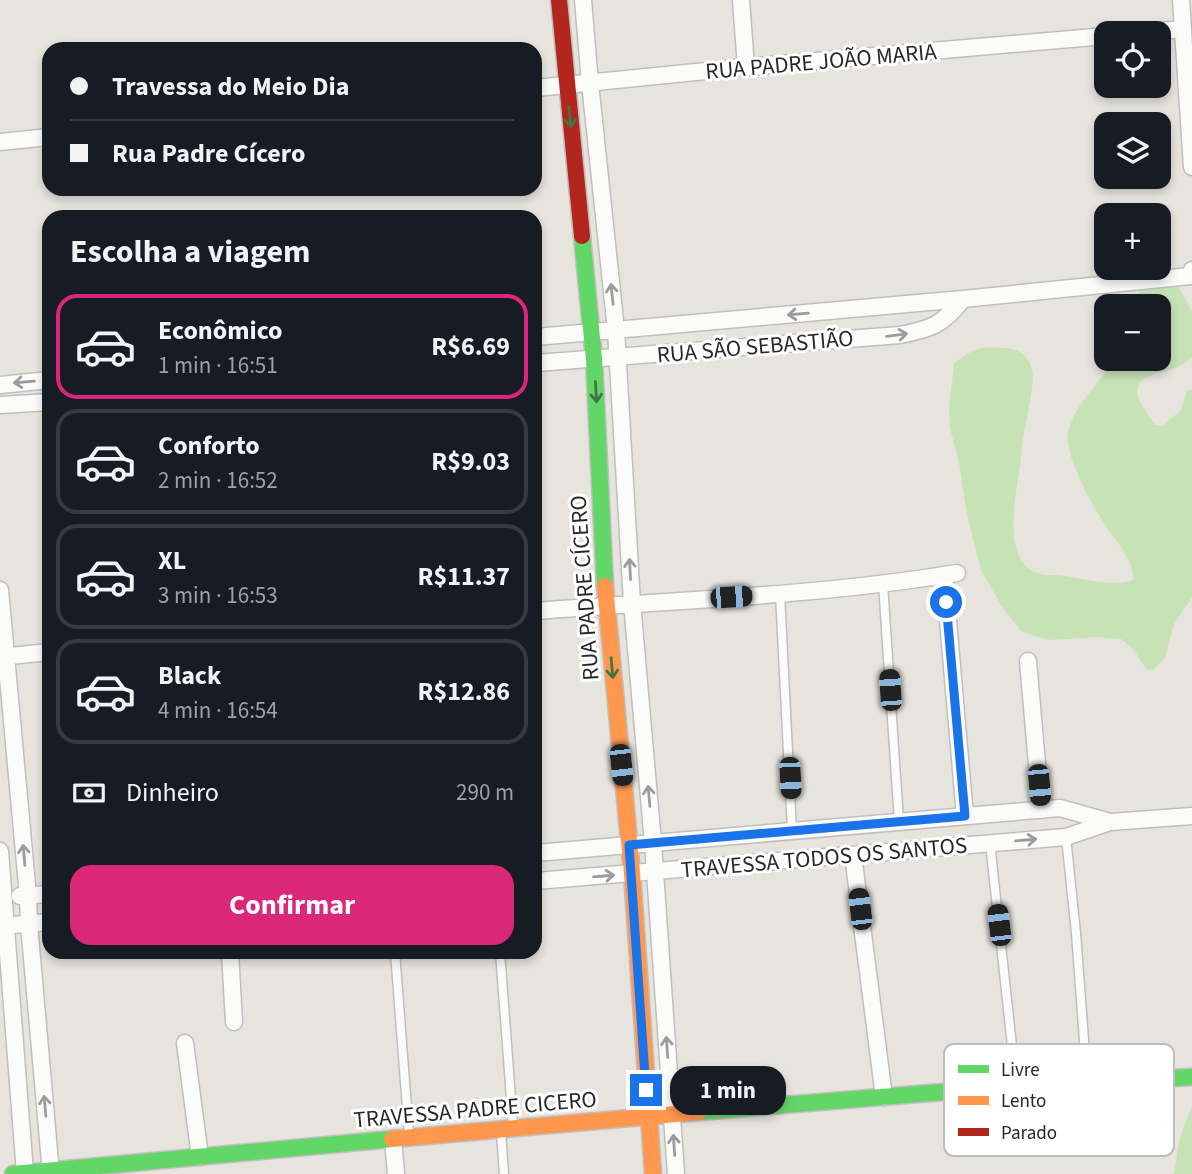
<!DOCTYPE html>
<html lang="pt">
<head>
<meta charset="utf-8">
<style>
	body { margin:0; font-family:"Source Sans 3",sans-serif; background:#20242c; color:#f1f3f6; height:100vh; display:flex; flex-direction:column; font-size:26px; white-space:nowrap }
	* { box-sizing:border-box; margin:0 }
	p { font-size:23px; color:#9ea1a6 }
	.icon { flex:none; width:38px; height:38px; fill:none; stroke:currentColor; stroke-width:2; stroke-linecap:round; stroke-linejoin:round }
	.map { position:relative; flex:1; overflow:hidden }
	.panel { position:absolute; left:42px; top:210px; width:500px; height:749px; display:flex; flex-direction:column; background:#171b24; border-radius:21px; box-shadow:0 4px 10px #0003 }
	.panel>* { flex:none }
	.hud { position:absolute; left:42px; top:42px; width:500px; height:154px; border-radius:21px; box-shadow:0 4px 10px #0003; display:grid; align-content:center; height:154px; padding:0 28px; background:#171b24 }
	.buttons { position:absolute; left:1094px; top:21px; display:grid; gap:14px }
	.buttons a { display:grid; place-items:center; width:77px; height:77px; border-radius:14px; background:#171b24; box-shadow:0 4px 10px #0003; font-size:35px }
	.end { position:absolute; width:32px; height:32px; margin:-16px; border:9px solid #1a73e8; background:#fff; box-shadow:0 0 0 4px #fff }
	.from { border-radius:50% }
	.bubble { position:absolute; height:49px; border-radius:21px; background:#171b24; box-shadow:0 4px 10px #0003; font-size:23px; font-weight:700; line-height:49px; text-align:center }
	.car { position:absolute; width:21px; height:42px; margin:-21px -10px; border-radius:9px; box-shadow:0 0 5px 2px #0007; background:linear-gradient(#222 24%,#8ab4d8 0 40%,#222 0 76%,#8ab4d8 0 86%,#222 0) }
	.hud b { display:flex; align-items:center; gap:24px; height:66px; font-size:26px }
	.hud b+b { border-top:2px solid #363941 }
	.hud i { width:18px; height:18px; background:#f1f3f6 }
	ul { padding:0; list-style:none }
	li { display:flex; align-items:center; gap:21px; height:105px; margin:0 14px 10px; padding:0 14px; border:4px solid #363941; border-radius:21px }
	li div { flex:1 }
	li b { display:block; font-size:26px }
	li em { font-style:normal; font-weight:700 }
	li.selected { border-color:#db2777 }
	li>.icon { width:63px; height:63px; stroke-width:1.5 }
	h2 { padding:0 28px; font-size:32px; line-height:84px }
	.pay { display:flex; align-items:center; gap:18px; height:77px; padding:0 28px; font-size:26px }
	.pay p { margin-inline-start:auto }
	.primary-button { display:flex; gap:14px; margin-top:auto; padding:14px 28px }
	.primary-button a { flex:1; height:80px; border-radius:21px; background:#db2777; color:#fff; font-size:28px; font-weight:700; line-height:80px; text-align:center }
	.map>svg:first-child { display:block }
</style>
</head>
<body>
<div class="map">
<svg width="1192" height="1174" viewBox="0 0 1192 1174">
	<rect width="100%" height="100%" fill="#e7e3dd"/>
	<!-- green -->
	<path fill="#c7e2b5" d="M 1156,277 L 1164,278 L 1178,287 L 1192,311 L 1192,358 C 1186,362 1180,367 1173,369 C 1157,373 1129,377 1140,402 C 1144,410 1150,418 1155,425 L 1163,426 L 1181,410 L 1187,391 L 1192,389 L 1192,597 L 1174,624 L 1165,658 L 1154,669 L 1147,670 L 1133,649 L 1121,639 L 1096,637 L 1052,640 L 1037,637 L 1021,631 L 1001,605 L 981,570 L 967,515 L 959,462 L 950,428 L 949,408 L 954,364 C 971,349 979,346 1002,348 C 1014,348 1027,353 1031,366 C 1036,378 1029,405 1027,418 C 1023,434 1022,450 1020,466 C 1016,495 1002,554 1033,571 C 1042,577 1054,574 1064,576 C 1086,579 1112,587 1133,580 C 1134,558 1115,541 1104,523 C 1092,505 1064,454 1068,433 C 1074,404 1100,384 1114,359 L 1158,359 L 1158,306 L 1131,306 L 1134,297 Z
		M 1192,1107 L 1192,1174 L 1173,1174 C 1177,1165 1176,1155 1178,1146 C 1181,1132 1186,1119 1192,1107 Z"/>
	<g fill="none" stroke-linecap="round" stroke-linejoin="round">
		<!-- lane casing -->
		<g stroke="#c0bfbf" stroke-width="11">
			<path id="lane" d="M 883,584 L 899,822
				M 780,594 L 792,831
				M 1066,837 L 1076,933 L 1087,1080
				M 990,843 L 1016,1083
				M 395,952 L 409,1134
				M 500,952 L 513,1125
				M 501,1132 L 504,1174"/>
		</g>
		<!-- street casing -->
		<g stroke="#c0bfbf" stroke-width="19">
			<path id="street" d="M 583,0 L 590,83 L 616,330 L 632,603 L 653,843 L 676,1174
				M 741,0 L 746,67
				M 1181,0 L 1192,167
				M 1137,33 L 1183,29
				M 536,88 L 746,67 L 1106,36
				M 0,142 L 49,137
				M 536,337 L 963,299 L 1190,276 L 1192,270
				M 536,363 L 900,335 C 931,329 943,325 963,299
				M 0,385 L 49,380
				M 0,405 L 49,402
				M 944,575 L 965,816
				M 0,590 L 28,896 L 29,924 L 51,1174
				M 536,611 C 676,600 818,596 957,573
				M 0,657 L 49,652
				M 1028,661 L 1041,810
				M 0,851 L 25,1173
				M 536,853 L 1060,808 L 1110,822
				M 853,855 L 884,1097
				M 536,881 L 1066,837 L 1110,822 L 1192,816
				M 20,896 L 49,894
				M 0,926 L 49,922
				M 230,952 L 234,1022
				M 185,1043 L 200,1157
				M 393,1139 L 396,1174"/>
		</g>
		<!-- fast casing -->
		<g stroke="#c0bfbf" stroke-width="19">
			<path id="fast" d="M 582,236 L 594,359 L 605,586
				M 699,1112 L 1016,1086 L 1192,1077
				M 13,1174 L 392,1139"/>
		</g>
		<!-- slow casing -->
		<g stroke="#c0bfbf" stroke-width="19">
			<path id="slow" d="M 605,586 L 632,873 L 653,1174
				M 392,1139 L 699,1112"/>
		</g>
		<!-- jam casing -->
		<g stroke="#c0bfbf" stroke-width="19">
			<path id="jam" d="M 559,0 L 582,236"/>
		</g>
		<!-- lane -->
		<use href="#lane" stroke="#fbfbfa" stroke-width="8"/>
		<!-- street -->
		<use href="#street" stroke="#fbfbfa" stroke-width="16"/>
		<!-- fast -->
		<use href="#fast" stroke="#63d668" stroke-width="16"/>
		<!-- slow -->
		<use href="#slow" stroke="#ff974d" stroke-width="16"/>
		<!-- jam -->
		<use href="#jam" stroke="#b3261e" stroke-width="16"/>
	</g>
	<!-- one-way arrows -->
	<defs><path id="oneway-shaft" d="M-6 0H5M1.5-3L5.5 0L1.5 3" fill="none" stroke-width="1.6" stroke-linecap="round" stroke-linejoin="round" transform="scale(1.75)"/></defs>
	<g stroke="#437645">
		<use href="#oneway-shaft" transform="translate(570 117) rotate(84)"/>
		<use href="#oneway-shaft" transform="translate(596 392) rotate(87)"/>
		<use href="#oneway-shaft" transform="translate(612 668) rotate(85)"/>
	</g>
	<g stroke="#9c9c9c">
		<use href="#oneway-shaft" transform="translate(612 294) rotate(-96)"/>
		<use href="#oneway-shaft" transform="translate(798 314) rotate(175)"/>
		<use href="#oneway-shaft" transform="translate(897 335) rotate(-7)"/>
		<use href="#oneway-shaft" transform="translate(24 382) rotate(175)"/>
		<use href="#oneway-shaft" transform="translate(630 569) rotate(-93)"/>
		<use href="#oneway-shaft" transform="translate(649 796) rotate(-95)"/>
		<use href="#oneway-shaft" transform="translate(1026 840) rotate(-5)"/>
		<use href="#oneway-shaft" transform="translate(24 855) rotate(-95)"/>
		<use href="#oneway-shaft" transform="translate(604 876) rotate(-5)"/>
		<use href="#oneway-shaft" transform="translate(667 1047) rotate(-94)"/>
		<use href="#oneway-shaft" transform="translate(45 1106) rotate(-95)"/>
		<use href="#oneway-shaft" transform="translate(674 1145) rotate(-94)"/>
	</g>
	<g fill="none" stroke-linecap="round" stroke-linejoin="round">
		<!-- route -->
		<path stroke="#1a73e8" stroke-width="9" d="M 646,1090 L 629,845 L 965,816 L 946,602"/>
	</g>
	<g text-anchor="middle" stroke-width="6" stroke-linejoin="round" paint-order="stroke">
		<!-- street labels -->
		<g font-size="23" fill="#282828" stroke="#fff">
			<text transform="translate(821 61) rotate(-5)" y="8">RUA PADRE JOÃO MARIA</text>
			<text transform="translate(755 346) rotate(-5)" y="8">RUA SÃO SEBASTIÃO</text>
			<text transform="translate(584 588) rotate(-94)" y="8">RUA PADRE CÍCERO</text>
			<text transform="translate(824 857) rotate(-5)" y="8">TRAVESSA TODOS OS SANTOS</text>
			<text transform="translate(475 1109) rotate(-5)" y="8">TRAVESSA PADRE CICERO</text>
		</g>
	</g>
	<!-- legend -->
	<rect x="944" y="1044" width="230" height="112" rx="10" fill="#fff" stroke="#bebebe" stroke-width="2"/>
	<rect x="958" y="1065" width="31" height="8" fill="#63d668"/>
	<rect x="958" y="1096" width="31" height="9" fill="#ff974d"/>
	<rect x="958" y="1128" width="31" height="8" fill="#b3261e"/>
	<g font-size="19" fill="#282828">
		<text x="1001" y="1076">Livre</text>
		<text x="1001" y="1107">Lento</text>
		<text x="1001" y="1139">Parado</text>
	</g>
</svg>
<div class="buttons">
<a><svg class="icon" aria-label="locate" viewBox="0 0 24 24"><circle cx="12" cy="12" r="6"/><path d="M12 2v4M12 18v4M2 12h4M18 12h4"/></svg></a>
<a><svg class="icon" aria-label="layers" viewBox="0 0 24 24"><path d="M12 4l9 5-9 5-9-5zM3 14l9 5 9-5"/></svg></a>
<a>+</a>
<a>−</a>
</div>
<i class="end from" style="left:946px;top:602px"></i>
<i class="end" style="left:646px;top:1090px"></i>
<div class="bubble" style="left:670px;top:1066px;width:116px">1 min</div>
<i class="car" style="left:731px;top:597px;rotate:86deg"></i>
<i class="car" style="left:890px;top:690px;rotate:356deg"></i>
<i class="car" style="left:621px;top:765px;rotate:174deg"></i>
<i class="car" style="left:790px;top:778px;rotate:177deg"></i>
<i class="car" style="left:1039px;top:785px;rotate:175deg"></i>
<i class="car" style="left:860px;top:909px;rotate:353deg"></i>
<i class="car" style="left:999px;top:925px;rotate:353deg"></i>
<div class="hud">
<b><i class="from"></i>Travessa do Meio Dia</b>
<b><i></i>Rua Padre Cícero</b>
</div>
<section class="panel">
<h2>Escolha a viagem</h2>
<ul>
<li class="selected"><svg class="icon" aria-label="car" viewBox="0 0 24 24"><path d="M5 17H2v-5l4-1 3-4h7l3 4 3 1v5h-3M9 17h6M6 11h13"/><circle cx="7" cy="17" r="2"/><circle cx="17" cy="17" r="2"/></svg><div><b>Econômico</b><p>1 min · 16:51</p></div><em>R$6.69</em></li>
<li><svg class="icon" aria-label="car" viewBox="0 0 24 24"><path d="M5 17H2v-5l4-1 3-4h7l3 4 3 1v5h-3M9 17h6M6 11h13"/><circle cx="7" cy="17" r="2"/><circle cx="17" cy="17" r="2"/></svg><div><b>Conforto</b><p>2 min · 16:52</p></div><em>R$9.03</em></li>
<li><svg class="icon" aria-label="car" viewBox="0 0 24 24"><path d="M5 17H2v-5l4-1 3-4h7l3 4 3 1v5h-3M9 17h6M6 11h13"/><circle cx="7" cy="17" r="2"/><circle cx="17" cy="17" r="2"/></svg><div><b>XL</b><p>3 min · 16:53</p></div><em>R$11.37</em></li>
<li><svg class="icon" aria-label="car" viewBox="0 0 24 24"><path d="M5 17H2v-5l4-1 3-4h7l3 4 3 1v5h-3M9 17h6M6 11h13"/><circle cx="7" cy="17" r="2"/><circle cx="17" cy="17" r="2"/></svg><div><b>Black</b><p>4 min · 16:54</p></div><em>R$12.86</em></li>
</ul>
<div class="pay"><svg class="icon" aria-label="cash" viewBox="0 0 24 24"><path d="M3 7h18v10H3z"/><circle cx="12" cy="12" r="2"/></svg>Dinheiro<p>290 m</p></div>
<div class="primary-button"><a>Confirmar</a></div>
</section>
</div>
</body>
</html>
